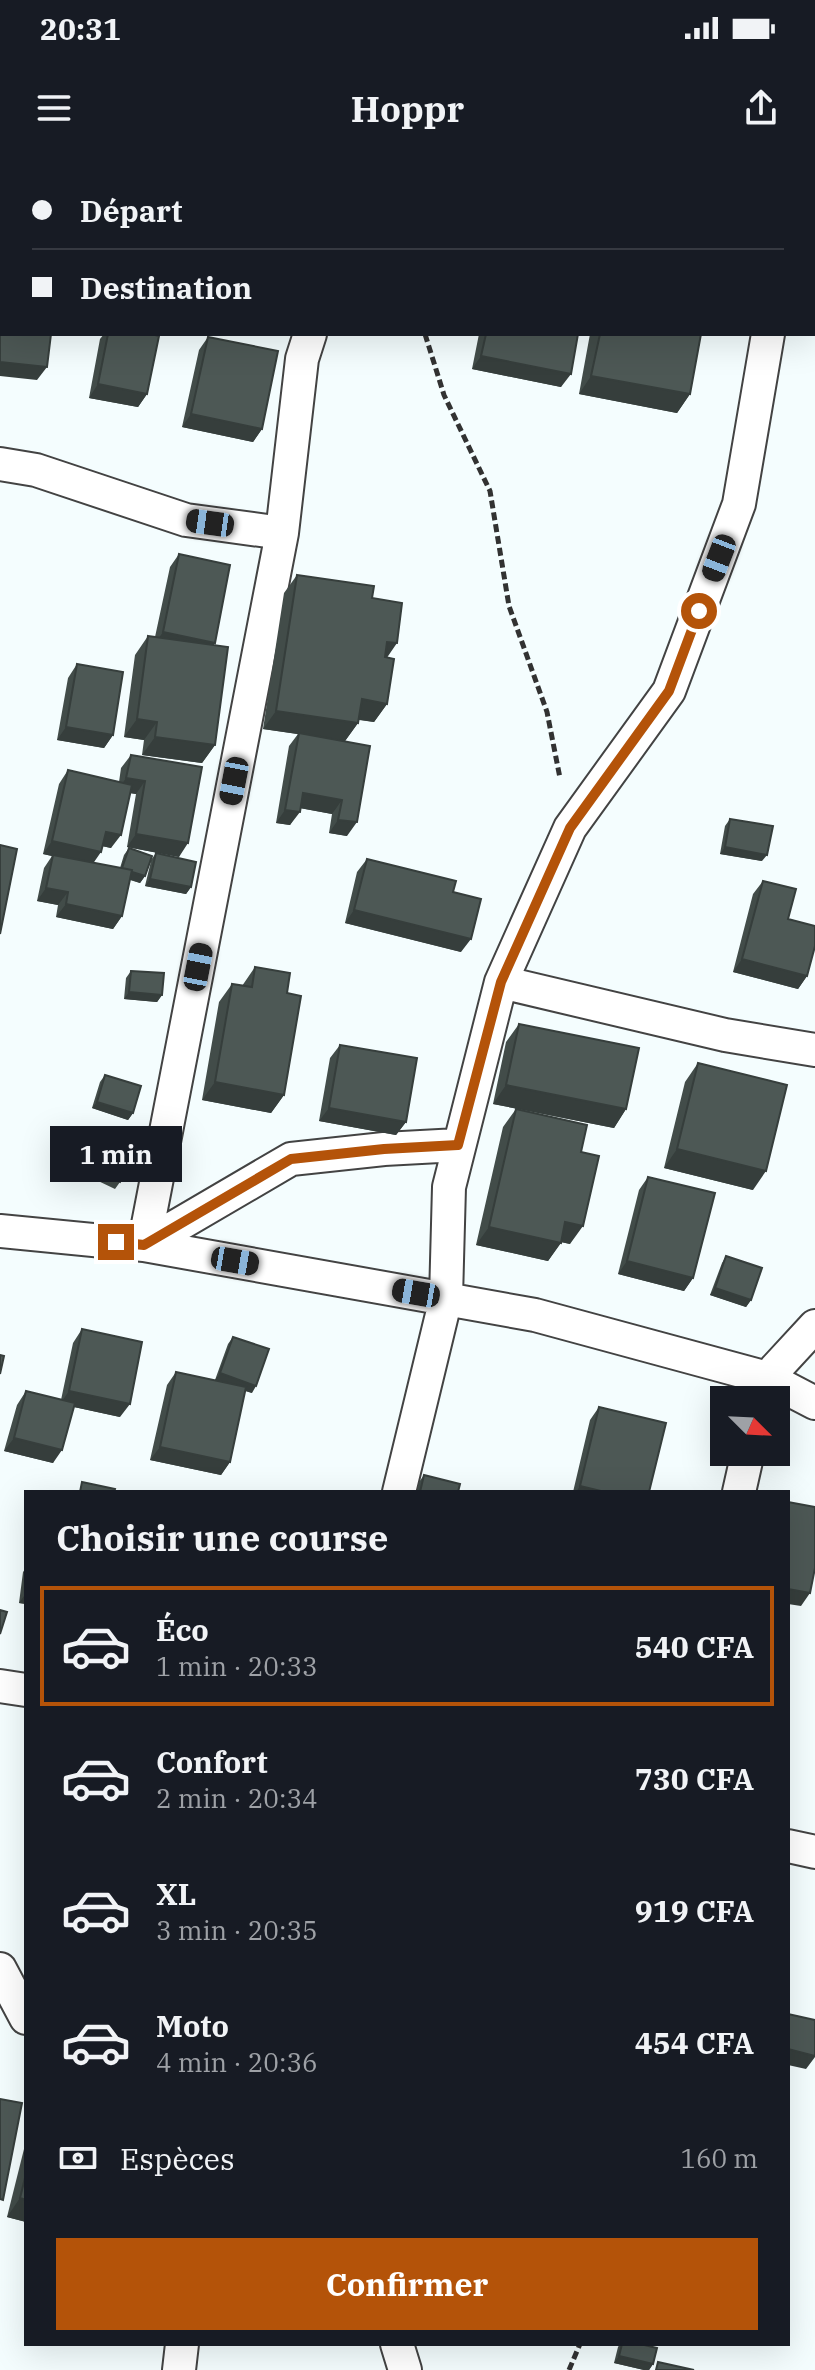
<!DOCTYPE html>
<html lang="fr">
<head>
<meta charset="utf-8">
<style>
	body { margin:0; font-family:"IBM Plex Serif",serif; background:#242831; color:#f1f3f6; height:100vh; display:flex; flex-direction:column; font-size:30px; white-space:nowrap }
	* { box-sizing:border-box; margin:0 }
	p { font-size:26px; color:#9ea1a6 }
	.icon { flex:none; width:44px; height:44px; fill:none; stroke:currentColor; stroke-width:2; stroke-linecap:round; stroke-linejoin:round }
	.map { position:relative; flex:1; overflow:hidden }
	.side { position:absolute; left:24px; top:1330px; width:766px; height:856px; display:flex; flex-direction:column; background:#171b24; border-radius:0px; box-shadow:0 8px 32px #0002 }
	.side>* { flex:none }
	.guide { position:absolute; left:0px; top:0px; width:816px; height:176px; box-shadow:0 8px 32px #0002; display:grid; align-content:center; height:176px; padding:0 32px; background:#171b24 }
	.needle { width:52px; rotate:114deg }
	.fabs { position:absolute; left:710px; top:1226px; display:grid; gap:16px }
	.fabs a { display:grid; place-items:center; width:80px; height:80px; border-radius:0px; background:#171b24; box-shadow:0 8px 32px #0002; font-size:40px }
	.end { position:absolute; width:36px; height:36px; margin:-18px; border:10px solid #b45309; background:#fff; box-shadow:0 0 0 4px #fff }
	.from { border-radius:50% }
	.bubble { position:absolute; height:56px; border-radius:0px; background:#171b24; box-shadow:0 8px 32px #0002; font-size:26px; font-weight:800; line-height:56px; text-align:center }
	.car { position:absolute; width:24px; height:48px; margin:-24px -12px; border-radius:10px; box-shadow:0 0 6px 2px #0007; background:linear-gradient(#222 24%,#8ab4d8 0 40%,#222 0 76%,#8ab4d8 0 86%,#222 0) }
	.guide b { display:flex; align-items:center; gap:28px; height:76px; font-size:30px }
	.guide b+b { border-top:2px solid #363941 }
	.guide i { width:20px; height:20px; background:#f1f3f6 }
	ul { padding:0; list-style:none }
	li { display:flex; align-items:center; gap:24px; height:120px; margin:0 16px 12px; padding:0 16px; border:4px solid transparent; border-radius:0px }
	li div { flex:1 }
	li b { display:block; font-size:30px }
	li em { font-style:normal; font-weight:800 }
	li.on { border-color:#b45309 }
	li>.icon { width:72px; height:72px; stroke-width:1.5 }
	h2 { padding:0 32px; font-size:36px; line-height:96px }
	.pay { display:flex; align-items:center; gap:20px; height:88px; padding:0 32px; font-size:30px }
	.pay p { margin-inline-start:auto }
	.button { display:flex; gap:16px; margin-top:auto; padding:16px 32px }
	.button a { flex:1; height:92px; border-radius:0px; background:#b45309; color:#fff; font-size:32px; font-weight:800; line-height:92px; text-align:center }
	.status { display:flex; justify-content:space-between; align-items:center; height:56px; padding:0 40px; background:#171b24; direction:ltr }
	.status svg { height:22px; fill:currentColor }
	header { display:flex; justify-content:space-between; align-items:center; height:104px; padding:0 32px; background:#171b24; font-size:36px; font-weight:800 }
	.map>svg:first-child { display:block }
</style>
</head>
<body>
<div class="status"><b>20:31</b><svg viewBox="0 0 49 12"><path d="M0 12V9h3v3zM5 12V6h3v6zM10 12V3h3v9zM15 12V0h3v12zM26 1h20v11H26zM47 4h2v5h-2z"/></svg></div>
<header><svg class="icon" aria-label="menu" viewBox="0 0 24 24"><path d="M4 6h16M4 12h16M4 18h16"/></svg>Hoppr<svg class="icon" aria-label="share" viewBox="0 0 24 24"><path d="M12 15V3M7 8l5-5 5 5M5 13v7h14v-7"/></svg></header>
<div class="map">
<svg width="815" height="2210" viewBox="0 0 815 2210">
	<rect width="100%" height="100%" fill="#f4fdfe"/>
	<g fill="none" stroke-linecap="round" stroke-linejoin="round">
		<!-- minor casing -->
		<g stroke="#434343" stroke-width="36">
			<path id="minor" d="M 266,0 L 274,2
				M 362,2 L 363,0
				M 724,2 L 724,0
				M 814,117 L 815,117
				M 0,304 L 36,310 L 186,360 L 282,373
				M 501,822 L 725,875 L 815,890
				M 0,1071 L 144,1085 L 535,1155 L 767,1218 L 815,1243
				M 144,1085 L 282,373 L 302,199 L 310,174
				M 144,1085 L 291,999 L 384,989 L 458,985
				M 763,1235 L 767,1218 L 815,1166
				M 399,1332 L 446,1138 L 449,1027 L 501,822 L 570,668 L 669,531 L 739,344 L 768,174
				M 739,1332 L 748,1292
				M 0,1526 L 26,1530
				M 788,1686 L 815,1692
				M 0,1809 L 26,1858
				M 397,2184 L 405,2210
				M 179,2210 L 182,2184"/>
		</g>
		<!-- path -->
		<path stroke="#323232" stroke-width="5" stroke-dasharray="8 4" stroke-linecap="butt" d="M 425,174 L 444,235 L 490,331 L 509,446 L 547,552 L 560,618
			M 569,2210 L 580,2184"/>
		<!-- minor -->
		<use href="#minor" stroke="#fff" stroke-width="32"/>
	</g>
	<!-- wall -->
	<path fill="#424c49" d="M 104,174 L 151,174 L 147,234 L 138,247 L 89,238 L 100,179 Z
		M 479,174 L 578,174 L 561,227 L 472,209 Z
		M 590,174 L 701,174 L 690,234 L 677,253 L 579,234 Z
		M 208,177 L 262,269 L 253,282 L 182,267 L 199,190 Z
		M 179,394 L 215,483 L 213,485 L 215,585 L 202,603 L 142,595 L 144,580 L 124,577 L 135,495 L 148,476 L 155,477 L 170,407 Z
		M 297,415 L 372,438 L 386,498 L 387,544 L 374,562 L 359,560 L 358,563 L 345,581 L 347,676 L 329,673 L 332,654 L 300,648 L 290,665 L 276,663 L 289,586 L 298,574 L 263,569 L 284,433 Z
		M 77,504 L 113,575 L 104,588 L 57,580 L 68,518 Z
		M 131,595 L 202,607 L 179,697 L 127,687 L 136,634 L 130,633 L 111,688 L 102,686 L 93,703 L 120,708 L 124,695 L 129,688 L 151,700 L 156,693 L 191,727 L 186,734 L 145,726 L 151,701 L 145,716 L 140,723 L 130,720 L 122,756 L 113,769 L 56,757 L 58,745 L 37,741 L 44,708 L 52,696 L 43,694 L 59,624 L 68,610 L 119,622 L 121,608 Z
		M 730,659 L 762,701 L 720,694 L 725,666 Z
		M 367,699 L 453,732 L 461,792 L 345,763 L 357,712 Z
		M 763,721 L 788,759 L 807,816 L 798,829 L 733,812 L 753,734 Z
		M 255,807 L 287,833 L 284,935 L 271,953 L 202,940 L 219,842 L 232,824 L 242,826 Z
		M 131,811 L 162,835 L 157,842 L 124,839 L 126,818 Z
		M 519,864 L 626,949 L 614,968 L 493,944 L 506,882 Z
		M 340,885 L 406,962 L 396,975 L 319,961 L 330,898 Z
		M 698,903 L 753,1030 L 664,1008 L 685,922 Z
		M 105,915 L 133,953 L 128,960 L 92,948 L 100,922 Z
		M 516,949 L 581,992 L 570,1084 L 561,1082 L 548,1101 L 476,1085 L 503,967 Z
		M 113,979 L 120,1022 L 115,1029 L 94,1019 L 108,986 Z
		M 648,1017 L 693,1118 L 684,1131 L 618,1114 L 639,1030 Z
		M 726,1096 L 751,1140 L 746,1147 L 710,1135 L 722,1103 Z
		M 82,1169 L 120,1257 L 74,1247 L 53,1303 L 4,1291 L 17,1245 L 26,1231 L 61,1240 L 73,1183 Z
		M 233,1177 L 252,1233 L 245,1231 L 230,1302 L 221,1315 L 150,1300 L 167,1225 L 176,1212 L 215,1220 L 228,1184 Z
		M 599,1247 L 649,1332 L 573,1332 L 590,1260 Z
		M 424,1315 L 458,1332 L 417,1332 L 419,1322 Z
		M 26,1408 L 26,1444 L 19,1443 L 23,1412 Z
		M 26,1981 L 26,2062 L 7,2057 Z
		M 620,2184 L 640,2184 L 653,2204 L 649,2210 L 644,2210 L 614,2203 L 618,2187 Z"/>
	<!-- shaded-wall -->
	<path fill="#363e3c" d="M 481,196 L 571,214 L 561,227 L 472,209 Z
		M 0,202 L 47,207 L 37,220 L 0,216 Z
		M 591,216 L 690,234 L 677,253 L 579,234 Z
		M 98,224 L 147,234 L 138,247 L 89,238 Z
		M 191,254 L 262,269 L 253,282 L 182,267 Z
		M 163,472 L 215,483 L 205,496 L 154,485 Z
		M 387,482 L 397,483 L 384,502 Z
		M 362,539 L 387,544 L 374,562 L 349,558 Z
		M 276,551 L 358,563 L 345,581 L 263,569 Z
		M 137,559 L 157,562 L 144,580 L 124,577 Z
		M 66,567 L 113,575 L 104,588 L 57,580 Z
		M 155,577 L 215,585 L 202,603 L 142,595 Z
		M 126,618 L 145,621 L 136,634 L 117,631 Z
		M 303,633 L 342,640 L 332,654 L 294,647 Z
		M 285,650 L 300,652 L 290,665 L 276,663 Z
		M 338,660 L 357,662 L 347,676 L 329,673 Z
		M 106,672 L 121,675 L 111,688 L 97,685 Z
		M 136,674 L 188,683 L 179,697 L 127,687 Z
		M 52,681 L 101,692 L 92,705 L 43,694 Z
		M 725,687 L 767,695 L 762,701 L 720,694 Z
		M 122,708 L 145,716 L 140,723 L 117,715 Z
		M 150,719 L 191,727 L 186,734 L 145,726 Z
		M 46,728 L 68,732 L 58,745 L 37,741 Z
		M 66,744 L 122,756 L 113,769 L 56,757 Z
		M 354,750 L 471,779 L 461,792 L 345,763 Z
		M 742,799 L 807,816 L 798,829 L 733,812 Z
		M 129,832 L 162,835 L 157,842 L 124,839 Z
		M 215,922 L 284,935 L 271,953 L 202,940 Z
		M 506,925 L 626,949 L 614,968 L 493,944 Z
		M 97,942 L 133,953 L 128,960 L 92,948 Z
		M 329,948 L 406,962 L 396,975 L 319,961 Z
		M 677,989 L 766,1011 L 753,1030 L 664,1008 Z
		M 565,1062 L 583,1066 L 570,1084 L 552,1080 Z
		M 489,1067 L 561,1083 L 548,1101 L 476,1085 Z
		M 627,1101 L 693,1118 L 684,1131 L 618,1114 Z
		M 715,1128 L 751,1140 L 746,1147 L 710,1135 Z
		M 220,1213 L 256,1226 L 252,1233 L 215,1220 Z
		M 69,1231 L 130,1244 L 120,1257 L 60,1244 Z
		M 14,1278 L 62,1290 L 53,1303 L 4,1291 Z
		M 160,1287 L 230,1302 L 221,1315 L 150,1300 Z
		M 580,1326 L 605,1332 L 576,1332 Z
		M 788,1429 L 810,1433 L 801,1446 L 788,1444 Z
		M 24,1436 L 26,1437 L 26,1444 L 19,1443 Z
		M 788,1889 L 815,1896 L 815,1897 L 806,1909 L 788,1905 Z
		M 20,2038 L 26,2040 L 26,2062 L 7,2057 Z
		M 619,2196 L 653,2204 L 649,2210 L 644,2210 L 614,2203 Z"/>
	<!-- building -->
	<path fill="#4d5855" stroke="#363e3c" stroke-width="2" d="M 545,0 L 617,0 L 617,2 L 545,2 Z
		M 2,145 L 2,174 L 51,174 L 47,207 L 0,202 L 0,162 Z
		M 108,174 L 151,174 L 159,176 L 147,234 L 98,224 Z
		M 486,174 L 578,174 L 571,214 L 481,196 Z
		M 600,174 L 701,174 L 690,234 L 591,216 Z
		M 208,177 L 278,191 L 262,269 L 191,254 Z
		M 179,394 L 230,405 L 215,483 L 163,472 Z
		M 297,415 L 374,426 L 372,438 L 402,443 L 397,483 L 387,482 L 385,497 L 394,499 L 387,544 L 362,539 L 358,563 L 276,551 Z
		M 148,476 L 228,487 L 215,585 L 155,577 L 157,562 L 137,559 Z
		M 77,504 L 123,512 L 113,575 L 66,567 Z
		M 299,573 L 370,586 L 357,662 L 338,660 L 342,640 L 303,633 L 300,652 L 285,650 Z
		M 131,595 L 202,607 L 188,683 L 136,674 L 145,621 L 126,618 Z
		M 68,610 L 132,625 L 121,675 L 106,672 L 101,692 L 52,681 Z
		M 730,659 L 773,666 L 767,695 L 725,687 Z
		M 0,685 L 17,689 L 0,774 Z
		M 129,688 L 152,696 L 145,716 L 132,712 L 132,710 L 122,708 Z
		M 156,693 L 196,702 L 191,727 L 150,719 Z
		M 53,695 L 132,710 L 122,756 L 66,744 L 68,732 L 46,728 Z
		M 367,699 L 456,721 L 453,732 L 481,739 L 471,779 L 354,750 Z
		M 763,721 L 796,729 L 788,759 L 815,766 L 815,786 L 807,816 L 742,799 Z
		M 255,807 L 290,813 L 287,833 L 301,836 L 284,935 L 215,922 L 232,824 L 252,827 Z
		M 131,811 L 164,813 L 162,835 L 129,832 Z
		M 519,864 L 639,888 L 626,949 L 506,925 Z
		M 340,885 L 417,898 L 406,962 L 329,948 Z
		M 698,903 L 787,925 L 766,1011 L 677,989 Z
		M 105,915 L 141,926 L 133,953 L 97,942 Z
		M 516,949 L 587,965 L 581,992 L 599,996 L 583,1066 L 565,1062 L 561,1083 L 489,1067 Z
		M 113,979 L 134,989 L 120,1022 L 98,1013 Z
		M 648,1017 L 715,1033 L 693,1118 L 627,1101 Z
		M 726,1096 L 762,1108 L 751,1140 L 715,1128 Z
		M 82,1169 L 142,1182 L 130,1244 L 69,1231 Z
		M 233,1177 L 269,1189 L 256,1226 L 220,1213 Z
		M 0,1195 L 4,1196 L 0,1214 Z
		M 176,1212 L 246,1227 L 230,1302 L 160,1287 Z
		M 26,1231 L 75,1243 L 62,1290 L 14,1278 Z
		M 599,1247 L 666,1263 L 649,1332 L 605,1332 L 580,1326 Z
		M 424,1315 L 460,1324 L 458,1332 L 420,1332 Z
		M 82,1322 L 115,1329 L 114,1332 L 80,1332 Z
		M 788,1342 L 815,1347 L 815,1408 L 810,1433 L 788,1429 Z
		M 0,1450 L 7,1452 L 0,1474 Z
		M 788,1854 L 815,1860 L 815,1896 L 788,1889 Z
		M 0,1939 L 22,1943 L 3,2040 L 0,2039 Z
		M 26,2014 L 26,2040 L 20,2038 Z
		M 622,2184 L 640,2184 L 657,2188 L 653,2204 L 619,2196 Z
		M 658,2202 L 694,2210 L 656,2210 Z"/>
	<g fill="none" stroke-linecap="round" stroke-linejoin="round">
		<!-- route -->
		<path stroke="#b45309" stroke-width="10" d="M 116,1082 L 144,1085 L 291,999 L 384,989 L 458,985 L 501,822 L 570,668 L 669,531 L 699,451"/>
	</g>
</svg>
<div class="fabs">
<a><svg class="needle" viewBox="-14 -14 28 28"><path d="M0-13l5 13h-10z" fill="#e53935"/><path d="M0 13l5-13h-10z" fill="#9ea1a6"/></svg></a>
</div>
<i class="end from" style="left:699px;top:451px"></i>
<i class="end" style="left:116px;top:1082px"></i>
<div class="bubble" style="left:50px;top:966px;width:132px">1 min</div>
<i class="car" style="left:210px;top:363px;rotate:278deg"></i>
<i class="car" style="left:719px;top:398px;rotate:201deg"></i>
<i class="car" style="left:234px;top:621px;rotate:191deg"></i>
<i class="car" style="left:198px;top:807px;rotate:11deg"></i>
<i class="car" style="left:235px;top:1101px;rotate:100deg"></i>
<i class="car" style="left:416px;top:1133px;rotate:280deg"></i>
<div class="guide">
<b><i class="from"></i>Départ</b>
<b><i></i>Destination</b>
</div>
<section class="side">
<h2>Choisir une course</h2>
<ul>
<li class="on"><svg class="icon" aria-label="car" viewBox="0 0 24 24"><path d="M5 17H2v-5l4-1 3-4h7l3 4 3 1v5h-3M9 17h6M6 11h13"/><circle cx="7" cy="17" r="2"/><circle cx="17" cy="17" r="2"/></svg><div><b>Éco</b><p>1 min · 20:33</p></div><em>540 CFA</em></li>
<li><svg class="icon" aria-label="car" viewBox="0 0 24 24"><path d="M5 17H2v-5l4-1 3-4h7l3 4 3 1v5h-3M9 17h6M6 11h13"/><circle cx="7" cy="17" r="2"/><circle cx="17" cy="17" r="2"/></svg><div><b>Confort</b><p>2 min · 20:34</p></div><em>730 CFA</em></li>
<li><svg class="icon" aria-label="car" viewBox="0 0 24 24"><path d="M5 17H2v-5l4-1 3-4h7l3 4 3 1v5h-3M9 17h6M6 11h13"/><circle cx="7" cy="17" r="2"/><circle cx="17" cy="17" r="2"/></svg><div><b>XL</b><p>3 min · 20:35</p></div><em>919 CFA</em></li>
<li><svg class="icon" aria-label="car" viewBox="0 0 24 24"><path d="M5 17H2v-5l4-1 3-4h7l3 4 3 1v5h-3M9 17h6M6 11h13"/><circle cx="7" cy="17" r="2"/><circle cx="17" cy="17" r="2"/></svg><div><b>Moto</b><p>4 min · 20:36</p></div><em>454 CFA</em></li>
</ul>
<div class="pay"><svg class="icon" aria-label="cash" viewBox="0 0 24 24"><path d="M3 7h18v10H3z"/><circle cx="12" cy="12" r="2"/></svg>Espèces<p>160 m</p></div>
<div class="button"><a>Confirmer</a></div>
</section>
</div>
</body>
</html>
